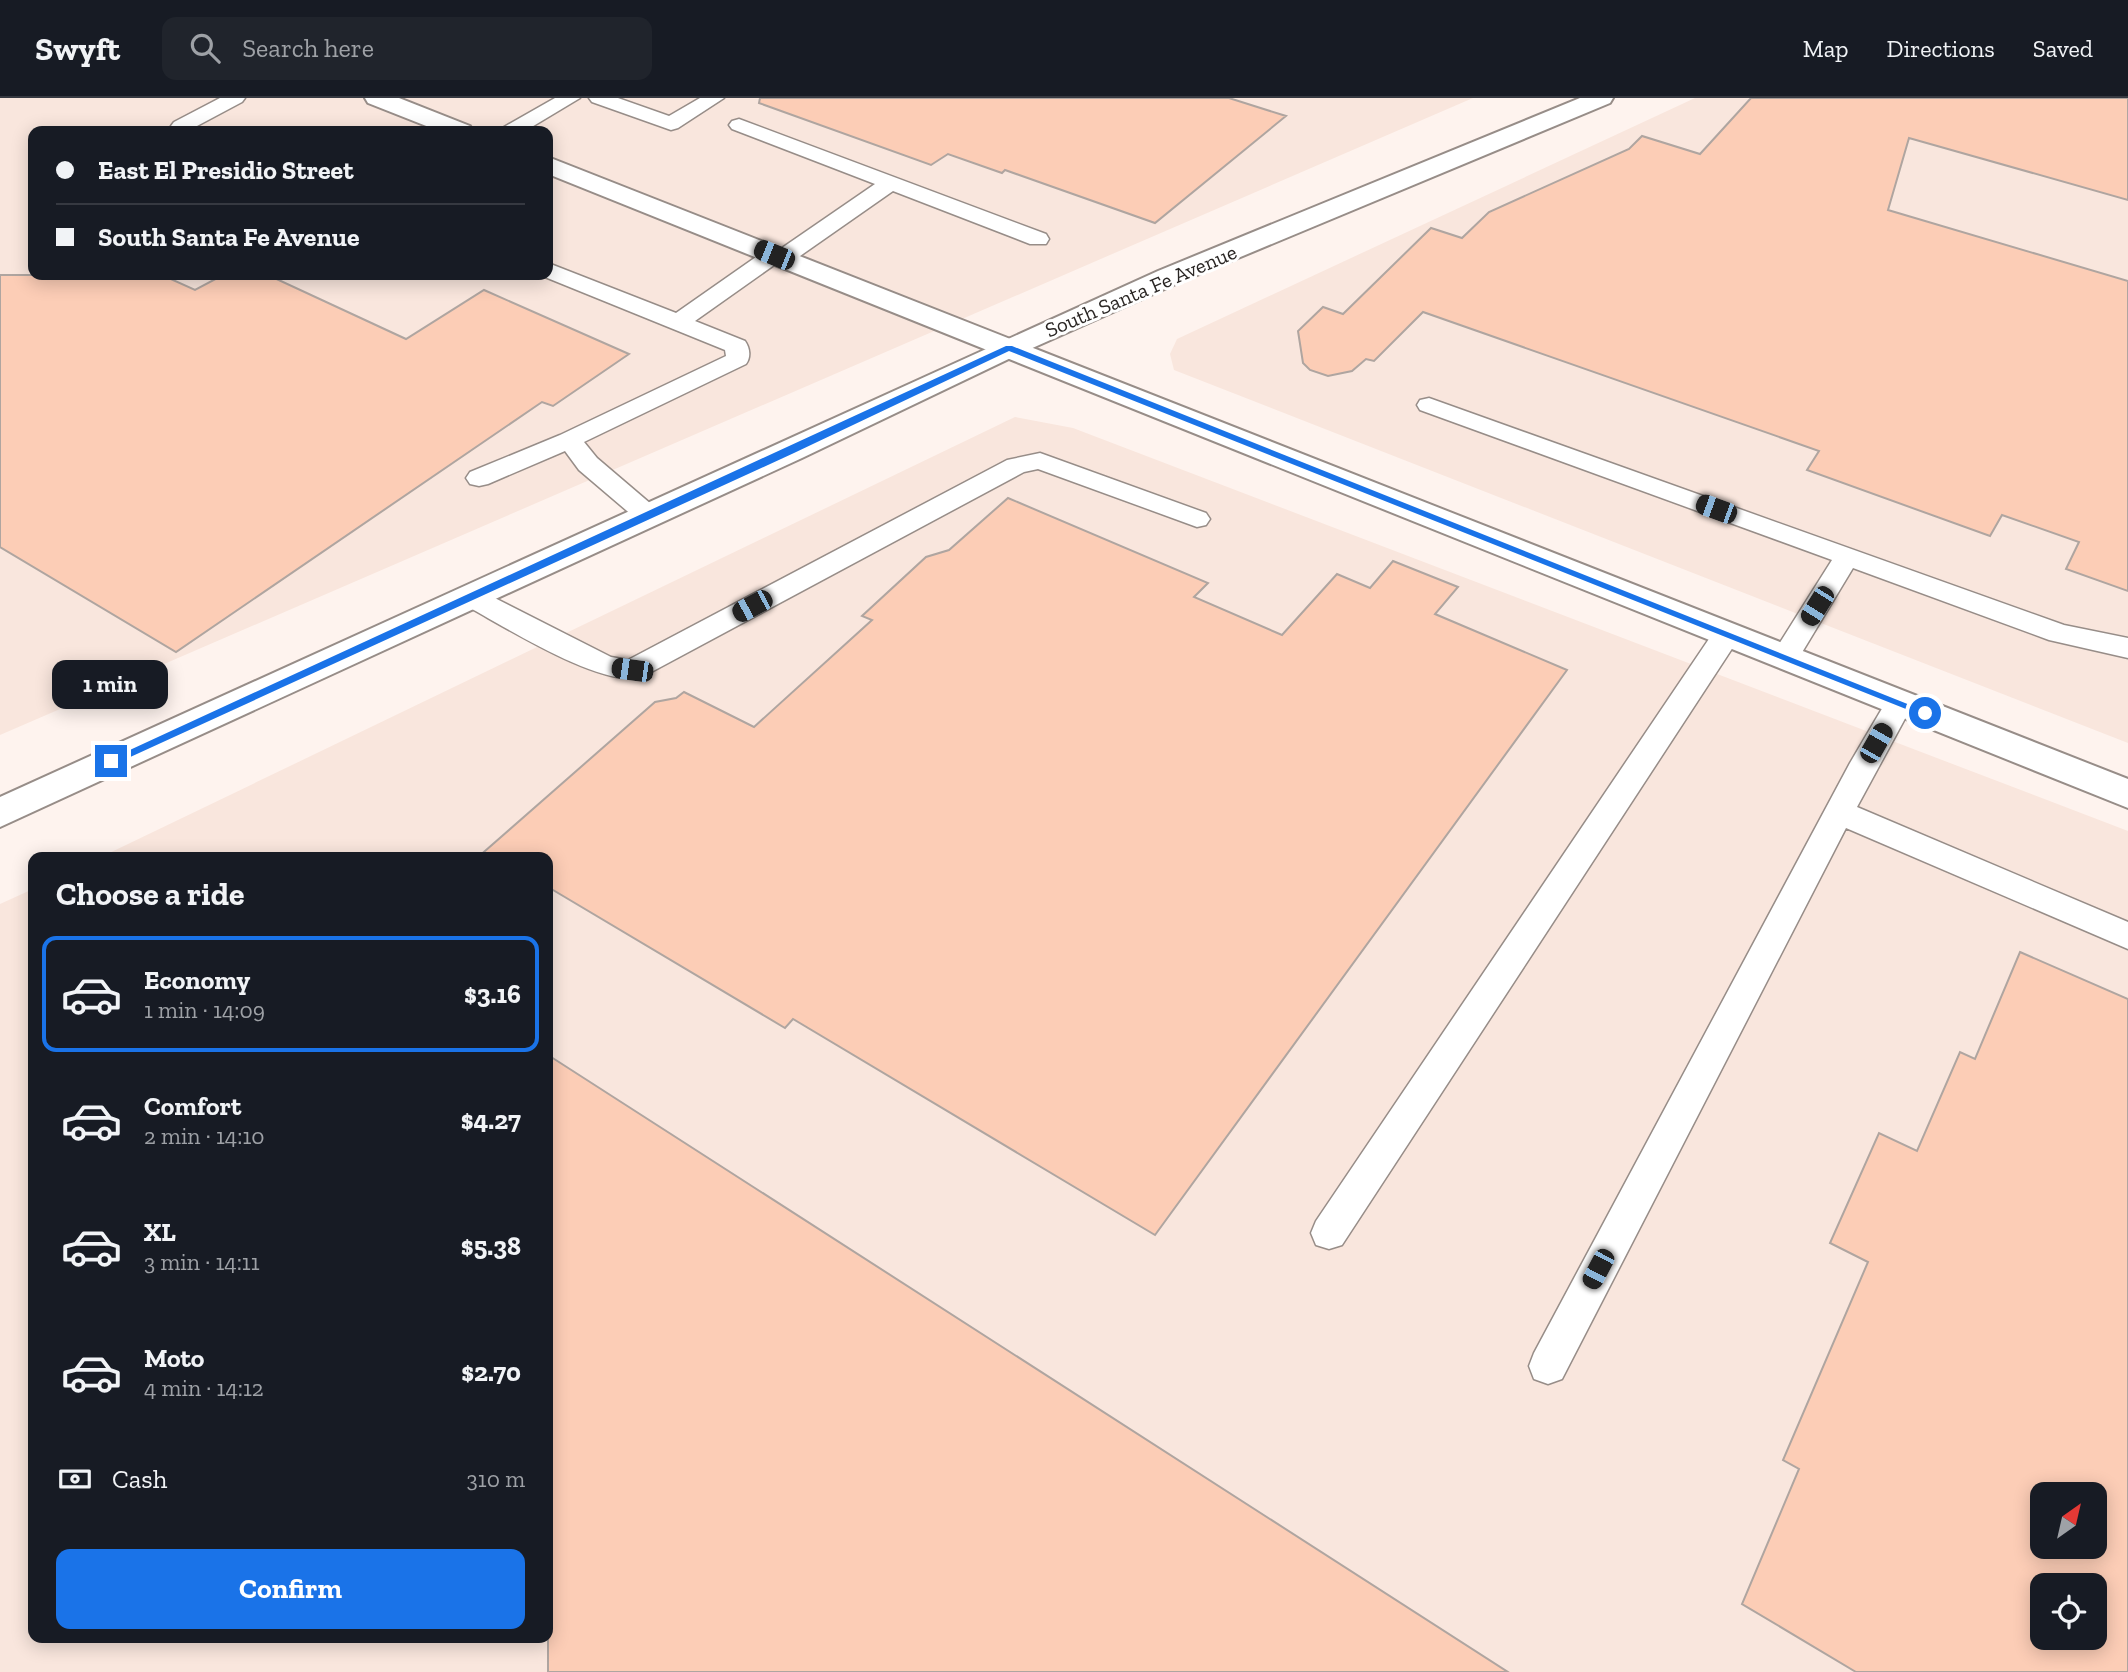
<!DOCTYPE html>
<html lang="en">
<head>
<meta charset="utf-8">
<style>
	body { margin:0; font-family:"Zilla Slab",serif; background:#20242c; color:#f1f3f6; height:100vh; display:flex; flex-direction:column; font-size:26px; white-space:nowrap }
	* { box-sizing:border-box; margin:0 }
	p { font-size:23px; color:#9ea1a6 }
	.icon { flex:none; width:38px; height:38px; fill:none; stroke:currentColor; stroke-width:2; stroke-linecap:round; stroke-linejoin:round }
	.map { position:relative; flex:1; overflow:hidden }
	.sheet { position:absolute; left:28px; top:754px; width:525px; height:791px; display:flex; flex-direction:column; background:#171b24; border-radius:14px; box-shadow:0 4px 18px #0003 }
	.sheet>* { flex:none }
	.banner { position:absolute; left:28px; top:28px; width:525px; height:154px; border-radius:14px; box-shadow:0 4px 18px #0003; display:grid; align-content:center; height:154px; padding:0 28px; background:#171b24 }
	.needle { width:46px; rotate:34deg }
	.buttons { position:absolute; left:2030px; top:1384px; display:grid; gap:14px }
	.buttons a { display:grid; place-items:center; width:77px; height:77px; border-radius:14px; background:#171b24; box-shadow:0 4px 18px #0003; font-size:35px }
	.end { position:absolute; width:32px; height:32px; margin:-16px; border:9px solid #1a73e8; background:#fff; box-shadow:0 0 0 4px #fff }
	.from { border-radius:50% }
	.bubble { position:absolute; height:49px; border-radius:14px; background:#171b24; box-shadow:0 4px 18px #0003; font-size:23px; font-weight:800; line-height:49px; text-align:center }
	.car { position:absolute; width:21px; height:42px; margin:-21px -10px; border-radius:9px; box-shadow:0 0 5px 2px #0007; background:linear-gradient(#222 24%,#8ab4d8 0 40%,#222 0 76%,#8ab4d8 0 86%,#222 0) }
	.banner b { display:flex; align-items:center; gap:24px; height:66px; font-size:26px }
	.banner b+b { border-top:2px solid #363941 }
	.banner i { width:18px; height:18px; background:#f1f3f6 }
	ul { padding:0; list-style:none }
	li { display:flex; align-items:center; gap:21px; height:116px; margin:0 14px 10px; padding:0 14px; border:4px solid transparent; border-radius:14px }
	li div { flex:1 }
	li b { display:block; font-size:26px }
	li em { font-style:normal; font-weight:800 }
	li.current { border-color:#1a73e8 }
	li>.icon { width:63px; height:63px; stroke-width:1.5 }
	h2 { padding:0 28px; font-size:32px; line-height:84px }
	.pay { display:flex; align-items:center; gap:18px; height:77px; padding:0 28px; font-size:26px }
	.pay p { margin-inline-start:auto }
	.primary-button { display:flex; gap:14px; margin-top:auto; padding:14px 28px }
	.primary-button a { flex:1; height:80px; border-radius:14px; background:#1a73e8; color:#fff; font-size:28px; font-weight:800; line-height:80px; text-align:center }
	header { display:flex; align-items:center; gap:42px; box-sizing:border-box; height:98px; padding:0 35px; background:#171b24; border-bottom:2px solid #363941 }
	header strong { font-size:33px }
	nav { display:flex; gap:38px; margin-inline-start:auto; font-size:24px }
	.search { width:490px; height:63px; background:#20242c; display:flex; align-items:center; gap:18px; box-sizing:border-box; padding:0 24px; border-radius:14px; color:#9ea1a6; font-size:26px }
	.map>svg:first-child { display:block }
</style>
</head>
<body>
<header>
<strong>Swyft</strong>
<div class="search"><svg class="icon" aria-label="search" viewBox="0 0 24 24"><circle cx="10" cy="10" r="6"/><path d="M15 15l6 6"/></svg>Search here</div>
<nav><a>Map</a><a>Directions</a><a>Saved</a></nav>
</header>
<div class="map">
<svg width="2128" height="1574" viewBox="0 0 2128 1574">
	<rect width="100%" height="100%" fill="#fef3ee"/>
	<!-- built -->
	<path fill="#f9e6dd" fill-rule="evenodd" d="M 0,0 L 1473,0 L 0,637 ZM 33,33 L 548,33 L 548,177 L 33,177 Z
		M 1695,0 L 2128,0 L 2128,645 L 1174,272 L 1170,256 L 1177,241 Z
		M 1015,319 L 1073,330 L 2128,733 L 2128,1574 L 0,1574 L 0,806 L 33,791 L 33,1540 L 548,1540 L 548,760 L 101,759 ZM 2042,1396 L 2095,1396 L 2095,1449 L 2042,1449 ZM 2042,1488 L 2095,1488 L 2095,1540 L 2042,1540 Z"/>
	<!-- building -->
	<path fill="#fccdb6" stroke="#afa5a0" stroke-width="2" fill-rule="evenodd" d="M 760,0 L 1229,0 L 1286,18 L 1155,125 L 1005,72 L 1002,75 L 948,56 L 931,67 L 759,5 Z
		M 1751,0 L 2128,0 L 2128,102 L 1909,40 L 1888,112 L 2128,183 L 2128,493 L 2066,471 L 2079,444 L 2002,417 L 1990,438 L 1807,372 L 1819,353 L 1423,214 L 1374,263 L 1366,261 L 1352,273 L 1328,278 L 1310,272 L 1303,265 L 1298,233 L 1323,209 L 1343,216 L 1431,130 L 1462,140 L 1489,114 L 1629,51 L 1642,38 L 1700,56 Z
		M 0,177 L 162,177 L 195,192 L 223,177 L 268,177 L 406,241 L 484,192 L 629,256 L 553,308 L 542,304 L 176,554 L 0,449 Z
		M 1008,400 L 1208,485 L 1194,499 L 1282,537 L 1337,476 L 1370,490 L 1393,463 L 1458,489 L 1435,516 L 1567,572 L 1155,1137 L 793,921 L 785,930 L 548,789 L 548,760 L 477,760 L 655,604 L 676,600 L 684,594 L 754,629 L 872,522 L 862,518 L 926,459 L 949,452 Z
		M 2020,854 L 2128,901 L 2128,1574 L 1856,1574 L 1742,1506 L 1799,1371 L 1783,1362 L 1868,1164 L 1830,1145 L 1879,1035 L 1917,1053 L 1960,954 L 1975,961 ZM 2042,1396 L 2095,1396 L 2095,1449 L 2042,1449 ZM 2042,1488 L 2095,1488 L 2095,1540 L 2042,1540 Z
		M 548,957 L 1508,1574 L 548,1574 Z"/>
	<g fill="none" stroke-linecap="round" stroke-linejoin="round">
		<!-- service casing -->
		<g stroke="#978d88" stroke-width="3">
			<path id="service" d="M 220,0 L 245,0 L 242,4 L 197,28 L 201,33 L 176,33 L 171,28 L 174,24 Z
				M 555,0 L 580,0 L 525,33 L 501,33 L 504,29 Z
				M 589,0 L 618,0 L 669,18 L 700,0 L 724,0 L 678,30 L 671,32 L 592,4 Z
				M 739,21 L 1046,136 L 1049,141 L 1046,146 L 1030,146 L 893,93 L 790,165 L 777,165 L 695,223 L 745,243 C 750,250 751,259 746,266 L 584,344 L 597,360 L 658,412 L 662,418 L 658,424 L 649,426 L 640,424 L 579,372 L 565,353 L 488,386 L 479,388 L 470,386 L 466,380 L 470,374 L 560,337 L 726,258 L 725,252 L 540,177 L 548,177 L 548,165 L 676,215 L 766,152 L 779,152 L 875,86 L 732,31 L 729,27 L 732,23 Z
				M 1429,300 L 2064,527 L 2128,540 L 2128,560 L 2049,542 L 1853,470 L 1795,566 L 1785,569 L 1775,566 L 1771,559 L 1832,462 L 1420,312 L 1417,307 L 1420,302 Z
				M 1040,355 L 1206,415 L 1210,421 L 1206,427 L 1197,429 L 1038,371 L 1024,374 L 642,579 C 601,591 501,526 461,505 L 457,499 L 461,493 L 471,490 L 481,493 L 611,559 L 628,562 L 1007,362 Z
				M 1727,527 L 1737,529 L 1741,536 L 1737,543 L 1342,1147 L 1329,1151 L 1316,1147 L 1311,1135 L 1316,1123 L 1717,529 Z
				M 1900,594 L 1910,597 L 1914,604 L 1857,709 L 2128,824 L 2128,851 L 1846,730 L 1562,1281 L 1548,1286 L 1534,1281 L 1529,1268 L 1534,1255 L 1850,665 L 1890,597 Z"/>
		</g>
		<!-- minor casing -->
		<g stroke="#978d88" stroke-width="4">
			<path id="minor" d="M 365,0 L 399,0 L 470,28 L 473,33 L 439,33 L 368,5 Z
				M 548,59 L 2128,681 L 2128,710 L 548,76 Z"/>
		</g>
		<!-- secondary casing -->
		<g stroke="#978d88" stroke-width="4">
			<path id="secondary" d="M 1580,0 L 1613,0 L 1610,5 L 1178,185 L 1019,256 L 802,360 L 0,729 L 0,699 L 1158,173 Z"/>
		</g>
		<!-- service -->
		<use href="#service" fill="#fff" fill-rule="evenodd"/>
		<!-- minor -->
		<use href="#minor" fill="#fff" fill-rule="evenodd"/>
		<!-- secondary -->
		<use href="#secondary" fill="#fff" fill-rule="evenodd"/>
	</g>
	<!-- route -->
	<path fill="#1a73e8" d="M 1006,248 L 1012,248 L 1930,615 L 1921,617 L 1009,253 L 794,355 L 115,666 L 108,666 L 106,663 Z"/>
	<g text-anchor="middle" stroke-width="6" stroke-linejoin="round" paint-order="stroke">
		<!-- far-street labels -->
		<g font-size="21" fill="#2a2624" stroke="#fff">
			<text transform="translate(1141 193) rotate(-23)" y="7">South Santa Fe Avenue</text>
		</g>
	</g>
</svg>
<div class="buttons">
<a><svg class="needle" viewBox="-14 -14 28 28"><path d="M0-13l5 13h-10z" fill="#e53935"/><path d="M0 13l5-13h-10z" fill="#9ea1a6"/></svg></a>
<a><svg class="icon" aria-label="locate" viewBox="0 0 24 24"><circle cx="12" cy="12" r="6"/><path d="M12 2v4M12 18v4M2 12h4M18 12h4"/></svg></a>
</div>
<i class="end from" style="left:1925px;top:615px"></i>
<i class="end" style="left:111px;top:663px"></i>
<div class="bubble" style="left:52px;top:562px;width:116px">1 min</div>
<i class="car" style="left:774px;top:157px;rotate:292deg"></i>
<i class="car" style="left:1716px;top:411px;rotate:290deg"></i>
<i class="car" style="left:752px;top:508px;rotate:242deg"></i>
<i class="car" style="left:1817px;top:508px;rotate:212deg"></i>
<i class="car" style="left:632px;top:572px;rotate:278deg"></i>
<i class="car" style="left:1876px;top:645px;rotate:30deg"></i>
<i class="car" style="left:1598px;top:1171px;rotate:208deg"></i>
<div class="banner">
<b><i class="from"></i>East El Presidio Street</b>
<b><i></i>South Santa Fe Avenue</b>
</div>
<section class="sheet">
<h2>Choose a ride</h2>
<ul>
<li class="current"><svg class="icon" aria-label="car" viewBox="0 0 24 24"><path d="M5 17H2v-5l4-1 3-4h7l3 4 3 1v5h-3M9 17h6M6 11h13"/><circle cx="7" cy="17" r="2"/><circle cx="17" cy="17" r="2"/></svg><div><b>Economy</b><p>1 min · 14:09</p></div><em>$3.16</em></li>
<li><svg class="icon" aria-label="car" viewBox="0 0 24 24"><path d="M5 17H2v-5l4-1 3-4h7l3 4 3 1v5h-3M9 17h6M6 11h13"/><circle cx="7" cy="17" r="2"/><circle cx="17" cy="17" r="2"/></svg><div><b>Comfort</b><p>2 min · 14:10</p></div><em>$4.27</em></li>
<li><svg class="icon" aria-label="car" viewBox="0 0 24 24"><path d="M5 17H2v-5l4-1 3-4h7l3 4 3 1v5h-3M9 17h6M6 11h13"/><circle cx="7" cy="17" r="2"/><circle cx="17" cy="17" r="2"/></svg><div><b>XL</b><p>3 min · 14:11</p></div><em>$5.38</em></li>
<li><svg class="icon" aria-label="car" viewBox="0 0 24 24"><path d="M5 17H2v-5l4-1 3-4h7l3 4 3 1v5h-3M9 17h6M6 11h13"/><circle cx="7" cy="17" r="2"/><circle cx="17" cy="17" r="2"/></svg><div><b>Moto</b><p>4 min · 14:12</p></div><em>$2.70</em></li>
</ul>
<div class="pay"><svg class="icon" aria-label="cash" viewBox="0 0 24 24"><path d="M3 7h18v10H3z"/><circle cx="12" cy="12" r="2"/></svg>Cash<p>310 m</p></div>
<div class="primary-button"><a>Confirm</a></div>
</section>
</div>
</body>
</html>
